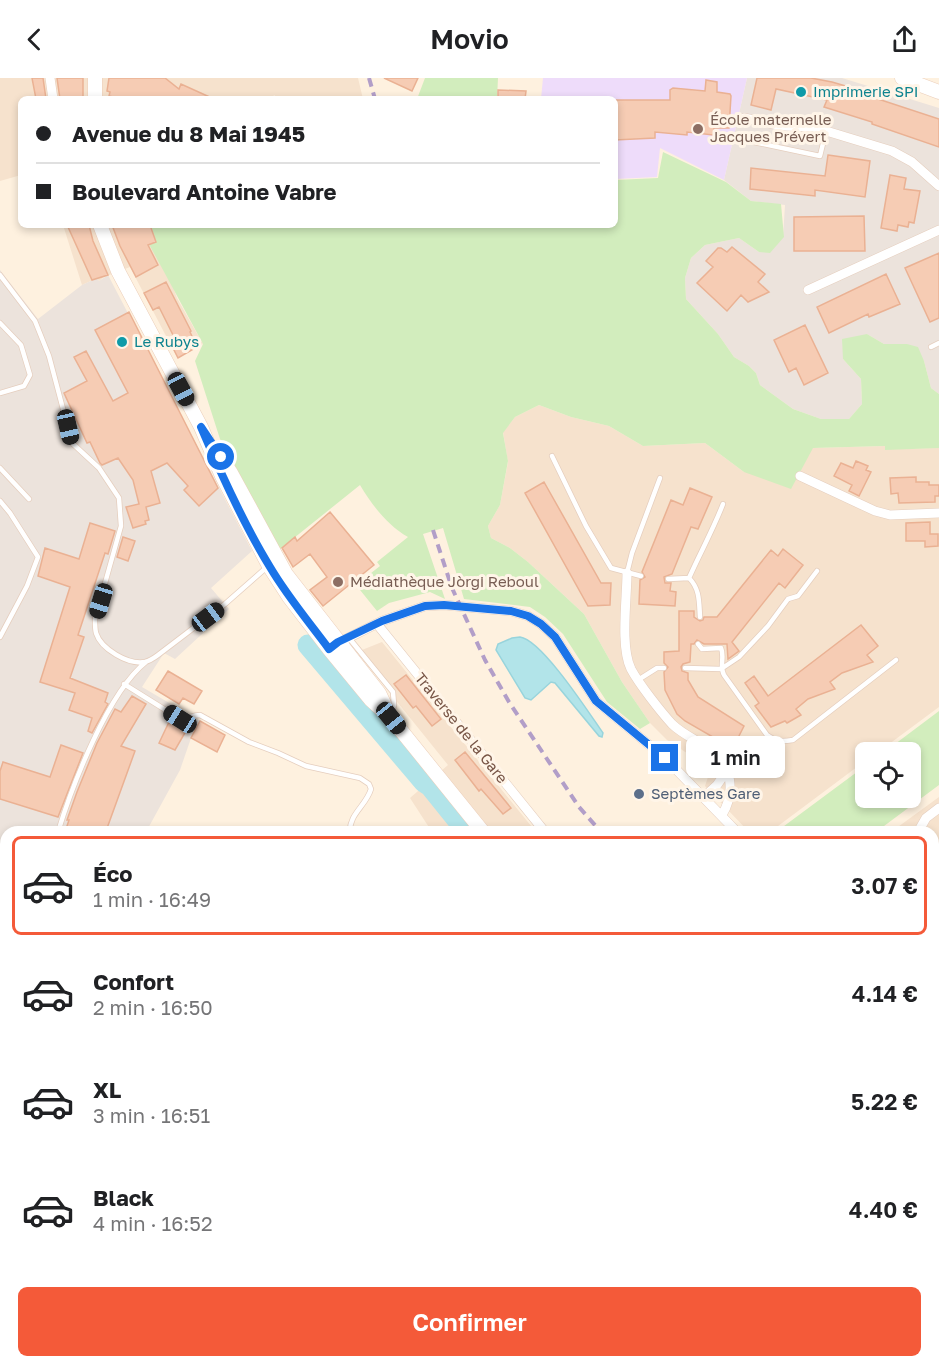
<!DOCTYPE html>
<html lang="fr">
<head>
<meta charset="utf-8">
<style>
	body { margin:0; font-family:"Golos Text",sans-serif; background:#f6f6f6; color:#202124; height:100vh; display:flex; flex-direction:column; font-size:22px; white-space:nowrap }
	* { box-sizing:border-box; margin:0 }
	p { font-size:20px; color:#757577 }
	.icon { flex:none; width:33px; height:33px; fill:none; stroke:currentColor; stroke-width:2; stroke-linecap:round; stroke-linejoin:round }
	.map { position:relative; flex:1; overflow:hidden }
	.details { position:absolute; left:0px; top:748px; width:939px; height:542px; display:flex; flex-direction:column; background:#fff; border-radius:18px 18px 0 0; box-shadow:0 3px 9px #0003 }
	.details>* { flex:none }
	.top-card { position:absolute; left:18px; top:18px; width:600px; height:132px; border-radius:9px; box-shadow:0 3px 9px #0003; display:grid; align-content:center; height:132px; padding:0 18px; background:#fff }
	.controls { position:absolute; left:855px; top:664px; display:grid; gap:12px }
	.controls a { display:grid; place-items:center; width:66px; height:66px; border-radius:9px; background:#fff; box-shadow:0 3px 9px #0003; font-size:30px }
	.end { position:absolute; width:27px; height:27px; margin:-14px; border:8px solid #1a73e8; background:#fff; box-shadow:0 0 0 3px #fff }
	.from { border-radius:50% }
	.bubble { position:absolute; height:42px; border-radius:9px; background:#fff; box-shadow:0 3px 9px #0003; font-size:20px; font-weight:600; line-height:42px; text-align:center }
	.car { position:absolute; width:18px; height:36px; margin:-18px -9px; border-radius:8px; box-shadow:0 0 4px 2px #0007; background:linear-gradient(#222 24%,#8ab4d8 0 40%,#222 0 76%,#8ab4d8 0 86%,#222 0) }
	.top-card b { display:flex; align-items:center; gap:21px; height:57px; font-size:22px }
	.top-card b+b { border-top:2px solid #e0e0e0 }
	.top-card i { width:15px; height:15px; background:#202124 }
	ul { padding:10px 0 0; list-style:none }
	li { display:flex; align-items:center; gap:18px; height:99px; margin:0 12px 9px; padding:0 6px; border:3px solid transparent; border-radius:9px }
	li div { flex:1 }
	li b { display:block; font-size:22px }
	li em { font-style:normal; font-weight:600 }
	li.selected { border-color:#f45a39 }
	li>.icon { width:54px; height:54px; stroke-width:1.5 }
	.action { display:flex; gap:12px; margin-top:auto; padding:12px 18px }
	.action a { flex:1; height:69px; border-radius:9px; background:#f45a39; color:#fff; font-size:24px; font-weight:600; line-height:69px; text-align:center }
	header { display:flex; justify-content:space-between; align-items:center; height:78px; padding:0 18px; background:#fff; font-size:27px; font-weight:600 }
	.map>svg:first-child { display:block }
</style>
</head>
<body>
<header><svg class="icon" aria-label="back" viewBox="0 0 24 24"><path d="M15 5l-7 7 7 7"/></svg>Movio<svg class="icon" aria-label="share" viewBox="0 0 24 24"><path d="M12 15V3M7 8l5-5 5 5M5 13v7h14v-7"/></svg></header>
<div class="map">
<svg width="939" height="1289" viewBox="0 0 939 1289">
	<rect width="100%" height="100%" fill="#fef1df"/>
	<!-- residential -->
	<path fill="#f6e2cd" d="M 0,0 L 358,0 L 363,21 L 279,21 L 274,17 L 272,21 L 21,21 L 21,85 L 19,86 L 21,97 L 0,103 Z
		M 63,147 L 151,147 L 177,220 L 203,266 L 177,279 L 130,189 L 104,199 L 99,203 L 97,200 L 82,207 Z
		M 539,327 L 571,339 L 609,348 L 643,368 L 705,365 L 744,394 L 813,370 L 886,368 L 886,371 L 939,370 L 939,629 L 877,675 L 866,675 L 865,683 L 770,754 L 749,754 L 705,708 L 709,696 L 705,687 L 667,662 L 650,645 L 622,604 L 584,536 L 528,484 L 510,470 L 491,460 L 488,448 L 500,427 L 508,384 L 503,354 L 515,339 Z
		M 382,564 L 536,754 L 432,754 L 410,720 L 448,687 L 357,574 Z
		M 939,719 L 939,901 L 933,898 L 933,754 L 891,754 Z
		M 933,1154 L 939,1155 L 939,1289 L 669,1289 L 667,1284 L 933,1284 Z"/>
	<!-- industrial -->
	<path fill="#ece3dc" d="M 747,0 L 842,0 L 939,30 L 939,316 L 931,310 L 924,283 L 907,266 L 884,266 L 867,256 L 843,281 L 861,301 L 862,326 L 849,341 L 821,341 L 793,331 L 760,307 L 756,295 L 749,288 L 734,279 L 718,256 L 686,221 L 685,200 L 691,180 L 705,167 L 739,160 L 759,174 L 783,159 L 785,127 L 751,123 L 724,102 Z
		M 0,192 L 38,241 L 82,207 L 97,200 L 99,203 L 108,197 L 252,473 L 211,510 L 229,531 L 175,581 L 164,575 L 142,609 L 200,643 L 191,660 L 180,692 L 146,754 L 6,754 L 6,881 L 0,876 Z"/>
	<!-- education -->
	<path fill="#eedcfa" d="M 543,0 L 747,0 L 724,102 L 660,70 L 657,99 L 615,101 L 615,21 L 541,21 Z"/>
	<!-- green -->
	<path fill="#d2edbd" d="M 425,0 L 498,0 L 497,21 L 417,21 Z
		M 663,74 L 726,104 L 751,123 L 781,126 L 784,159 L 770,175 L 759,174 L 739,160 L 705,167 L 691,180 L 685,200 L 686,221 L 718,256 L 734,279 L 749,288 L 756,295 L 760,307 L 793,331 L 821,341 L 849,341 L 862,326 L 861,301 L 843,281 L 842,261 L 867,256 L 884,266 L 907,266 L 918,269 L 924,283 L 931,310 L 939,316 L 939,370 L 885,372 L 885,368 L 813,370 L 791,411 L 744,394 L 705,365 L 643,368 L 609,348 L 571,339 L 539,327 L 515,339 L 503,355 L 508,383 L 500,427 L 488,448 L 491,460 L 510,470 L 528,484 L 584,536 L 622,604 L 650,645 L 640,651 L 607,624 L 563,556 L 545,539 L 530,529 L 464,521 L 443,450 L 423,456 L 445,521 L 430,514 L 389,525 L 377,533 L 356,507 L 380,488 L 377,484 L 408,459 C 387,447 372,427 360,407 L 279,472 L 220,361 L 195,283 L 203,266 L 149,166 L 156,164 L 151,147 L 615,147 L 615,102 L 658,100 Z
		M 939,633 L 939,707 L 876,754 L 776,754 L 865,688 L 866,720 L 910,720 L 910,675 L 883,675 Z
		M 0,1233 L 6,1235 L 6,1284 L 667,1284 L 669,1289 L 0,1289 Z"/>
	<!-- water -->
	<path fill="#b2e4e9" stroke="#98d4dc" stroke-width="1.5" d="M 520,559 C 542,562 589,635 603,655 L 602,659 L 599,658 L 555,605 L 551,604 L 531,622 L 525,620 L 496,572 L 498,566 L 512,560 Z"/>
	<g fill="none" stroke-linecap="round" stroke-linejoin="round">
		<!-- stream -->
		<path stroke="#98d4dc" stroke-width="4" d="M 933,1059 L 939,1065
			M 666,1284 L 668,1289"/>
		<!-- river -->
		<path stroke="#b2e4e9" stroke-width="21" d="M 308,567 L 424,704 L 430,708 L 467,754"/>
	</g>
	<!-- building -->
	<path fill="#f6ccb4" stroke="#eab193" stroke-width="1.5" d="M 32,0 L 43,0 L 46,21 L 36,21 Z
		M 57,0 L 83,0 L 83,21 L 60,21 Z
		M 109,0 L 165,0 L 179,11 L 181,6 L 214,21 L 121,21 L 109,18 L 110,14 L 107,13 Z
		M 384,0 L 418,0 L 412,13 Z
		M 757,0 L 811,0 L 832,4 L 873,16 L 872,19 L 939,41 L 939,69 L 872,46 L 872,44 L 824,29 L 827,22 L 776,11 L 771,32 L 751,27 Z
		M 706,2 L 717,4 L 717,14 L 730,16 L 731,18 L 729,50 L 714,50 L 713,57 L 687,54 L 687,57 L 655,54 L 655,60 L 615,62 L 615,22 L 670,22 L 670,12 L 673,10 L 705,13 Z
		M 498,12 L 526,13 L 525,21 L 498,21 Z
		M 828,77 L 870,83 L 865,119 L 815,112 L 815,118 L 750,111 L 751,90 L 825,98 Z
		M 890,97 L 906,100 L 904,111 L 920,113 L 914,145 L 909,144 L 908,149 L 898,147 L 897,153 L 881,150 Z
		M 864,138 L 865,173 L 794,173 L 794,139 Z
		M 75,147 L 89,147 L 93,163 L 108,197 L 92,202 L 68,149 Z
		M 112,147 L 150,147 L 156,164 L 148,167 L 158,187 L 136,199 L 120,168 Z
		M 732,169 L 765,196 L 758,204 L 769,214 L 748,224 L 741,217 L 727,233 L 697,205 L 713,189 L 706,183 L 718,170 L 721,170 L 727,174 Z
		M 939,175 L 939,240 L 930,244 L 905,190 Z
		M 886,196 L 900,226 L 869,239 L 868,236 L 829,255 L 817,229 Z
		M 166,204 L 191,253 L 190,254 L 197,269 L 178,280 L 170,264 L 175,261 L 159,229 L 153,232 L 144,215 Z
		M 129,234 L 218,410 L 199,428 L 184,412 L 188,408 L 167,385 L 151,393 L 160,425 L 146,429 L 149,442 L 145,443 L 146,446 L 133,450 L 126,429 L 139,426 L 133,402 L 118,380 L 102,387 L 100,385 L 90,364 L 87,365 L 64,315 L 87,303 L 74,279 L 86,273 L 113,323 L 128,315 L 95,252 Z
		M 805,247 L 828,295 L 804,307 L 796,290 L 789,294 L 774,262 Z
		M 856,383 L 868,388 L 866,392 L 871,394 L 859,418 L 849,413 L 852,407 L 834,398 L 841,385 L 853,390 Z
		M 916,399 L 916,404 L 929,404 L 929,407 L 939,407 L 939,418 L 935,418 L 935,424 L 899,425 L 898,415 L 891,416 L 890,400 Z
		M 544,404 L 601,505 L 611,505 L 610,527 L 588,528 L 525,415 Z
		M 690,410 L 712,419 L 698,451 L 691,449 L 672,496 L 664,499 L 665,505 L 671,505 L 670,513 L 676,514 L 675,528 L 639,526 L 640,502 L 645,499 L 642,494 L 671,422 L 683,427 Z
		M 330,434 L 374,487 L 323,528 L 310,512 L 327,499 L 310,476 L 293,489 L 282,470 L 295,459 L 297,463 Z
		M 930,444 L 930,456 L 938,456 L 938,468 L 925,469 L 925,463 L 906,463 L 906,445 Z
		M 90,445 L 115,453 L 108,476 L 105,475 L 78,557 L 84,559 L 70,600 L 108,615 L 105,624 L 108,626 L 92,655 L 88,653 L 92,640 L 69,632 L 75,615 L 40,604 L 70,509 L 38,498 L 45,470 L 79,481 Z
		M 123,459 L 135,463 L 128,483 L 117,479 Z
		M 783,471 L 803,487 L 785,510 L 779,505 L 732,564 L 739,573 L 728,581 L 727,566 L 704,566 L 697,562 L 694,566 L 691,566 L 690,584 L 683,586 L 681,589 L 682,593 L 688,595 L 688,602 L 698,619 L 744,648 L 739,658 L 737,673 L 685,643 L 677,636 L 665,612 L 664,594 L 668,589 L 664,585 L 664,574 L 679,573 L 679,533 L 694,533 L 694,539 L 700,543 L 703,542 L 704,539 L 717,539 L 771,472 L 778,478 Z
		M 861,547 L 878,568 L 867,577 L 873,584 L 842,595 L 830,604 L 835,611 L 808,621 L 796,631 L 801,637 L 787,645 L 785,643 L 771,649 L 755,628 L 759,625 L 745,605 L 754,598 L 768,618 Z
		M 168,593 L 202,613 L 194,626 L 183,620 L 179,626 L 156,612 Z
		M 406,597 L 441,641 L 432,648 L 416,628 L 413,630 L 394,606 Z
		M 132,618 L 146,626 L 121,668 L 135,673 L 106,753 L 95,749 L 93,754 L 77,754 L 66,751 L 69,742 L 67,742 L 77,714 L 97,665 L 115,631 L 121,634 Z
		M 200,643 L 225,657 L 217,674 L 191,660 Z
		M 169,644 L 186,653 L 175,672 L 159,665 Z
		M 61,667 L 83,675 L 58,739 L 0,721 L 0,693 L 3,684 L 50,699 Z
		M 465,674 L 511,730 L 503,736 L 481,711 L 479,713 L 455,682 Z"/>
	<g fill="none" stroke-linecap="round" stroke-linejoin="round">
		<!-- lane casing -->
		<g stroke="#e5cebe" stroke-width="6">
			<path id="lane" d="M 744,62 L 820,78 L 826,53
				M 0,197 L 35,243 L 49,278 L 72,365 L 99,390 L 119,420 L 121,448 L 95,541 C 95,545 95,551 96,555 C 101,571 128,587 145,584 C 149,583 154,580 158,577 L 225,526 L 267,489
				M 0,245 L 21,267 L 30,297 L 24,308 L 0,315
				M 931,269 L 939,265
				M 552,378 L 586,448 L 611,490 L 641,498
				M 0,390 L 29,421
				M 0,423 L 10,435 L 38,479 L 27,508 L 0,559
				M 627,495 L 632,475 L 660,400
				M 689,500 C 700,475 713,452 723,426
				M 668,501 L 689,500 C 700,511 699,524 700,539
				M 349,560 L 393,614 L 394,627 L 392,635
				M 698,566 L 702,571 L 721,570 C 725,579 719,588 724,597 L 767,657 C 777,664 782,664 793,662 L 896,582
				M 685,590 L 721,591 L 739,579 L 768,548 L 788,521 L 798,518 L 817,493
				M 638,602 L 657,590 L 664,590
				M 124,606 L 180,641 C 188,641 192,637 200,637 L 249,664 L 278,675 L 306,688 L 360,700 L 369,706 L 371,711 C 366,728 349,736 350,754
				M 58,754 C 72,708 108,614 146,584
				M 936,1289 L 939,1275"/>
		</g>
		<!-- street casing -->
		<g stroke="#e5cebe" stroke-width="10">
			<path id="street" d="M 50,0 L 53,21
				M 744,40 L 783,48 L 813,49 L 892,73 L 912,84 L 939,108
				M 808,212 L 939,152
				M 800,398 L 875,433 L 890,437 L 939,435
				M 627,495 C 627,520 620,569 631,591 C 639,606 661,634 672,646 C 683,657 699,663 711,672 C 733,689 735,715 722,737
				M 377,546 L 545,754
				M 336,566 L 382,543 L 425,528 L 444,527 L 511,533 L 528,538 L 541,546 L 555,559 L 596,623 L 665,680 L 737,754
				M 704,719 L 717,707 L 726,694
				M 918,754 L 926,740 L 939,730
				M 933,862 L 939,870
				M 933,889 L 939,892
				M 832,1284 L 834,1289"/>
		</g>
		<!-- secondary casing -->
		<g stroke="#ebceba" stroke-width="15">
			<path id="secondary" d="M 902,0 L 939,14
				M 95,21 L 95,0
				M 100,147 L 118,193 L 201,349 L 222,398 L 269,488 L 289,519 L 329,571 L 371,622 L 391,640 L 483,754
				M 220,378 L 231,395 L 286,496 L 379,615 L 388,634
				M 933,1228 L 939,1229"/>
		</g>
		<!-- lane -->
		<use href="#lane" stroke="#fff" stroke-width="4.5"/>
		<!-- street -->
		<use href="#street" stroke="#fff" stroke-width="9"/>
		<!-- secondary -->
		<use href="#secondary" stroke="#fff" stroke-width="14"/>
		<!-- rail -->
		<path stroke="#b29ec8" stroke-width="4" stroke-dasharray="9 6" stroke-linecap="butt" d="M 369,0 L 375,21
			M 433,452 L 452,510 L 485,582 L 509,624 L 579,729 L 601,754
			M 933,1082 L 939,1085"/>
	</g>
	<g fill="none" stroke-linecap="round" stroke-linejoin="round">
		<!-- route -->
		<path stroke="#1a73e8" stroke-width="8" d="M 221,379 L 201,349 C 221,396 243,445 270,489 C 287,518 309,544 329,571 L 338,564 L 382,543 L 425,528 L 444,527 L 511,533 L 528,538 L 541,546 L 555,559 L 596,623 L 665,680"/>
	</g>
	<!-- markers -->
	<g fill="#0f9aa8" stroke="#fff5e8" stroke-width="2">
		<circle cx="801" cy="14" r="6"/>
		<circle cx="122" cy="264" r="6"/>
	</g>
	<g fill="#8d6e63" stroke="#fff5e8" stroke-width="2">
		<circle cx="698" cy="51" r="6"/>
		<circle cx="338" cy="504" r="6"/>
	</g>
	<circle fill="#5c6f8a" stroke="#fff5e8" stroke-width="2" cx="639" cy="716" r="6"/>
	<g text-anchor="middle" stroke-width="6" stroke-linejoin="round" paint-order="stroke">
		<!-- culture labels -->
		<g font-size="15" fill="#0d838f" stroke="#fff5e8" text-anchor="start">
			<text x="813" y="19">Imprimerie SPI</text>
			<text x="134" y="269">Le Rubys</text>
		</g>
		<!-- education labels -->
		<g font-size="15" fill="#785e54" stroke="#fff5e8" text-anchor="start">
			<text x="710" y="47">École maternelle<tspan x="710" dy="17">Jacques Prévert</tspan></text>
			<text x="350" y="509">Médiathèque Jòrgi Reboul</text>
		</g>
		<!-- street labels -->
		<g font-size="15" fill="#775445" stroke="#fff5e8">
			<text transform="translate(461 650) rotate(51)" y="5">Traverse de la Gare</text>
		</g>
		<!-- service labels -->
		<g font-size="15" fill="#4e5e75" stroke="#fff5e8" text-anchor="start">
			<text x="651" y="721">Septèmes Gare</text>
		</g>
	</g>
</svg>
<div class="controls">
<a><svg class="icon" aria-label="locate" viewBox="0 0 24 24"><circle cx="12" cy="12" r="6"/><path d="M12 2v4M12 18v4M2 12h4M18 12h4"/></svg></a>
</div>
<i class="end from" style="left:221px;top:379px"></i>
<i class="end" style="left:665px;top:680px"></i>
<div class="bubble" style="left:686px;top:658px;width:99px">1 min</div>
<i class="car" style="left:181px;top:311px;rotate:152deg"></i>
<i class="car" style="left:68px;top:349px;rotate:167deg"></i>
<i class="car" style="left:101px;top:523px;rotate:197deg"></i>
<i class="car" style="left:208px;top:539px;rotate:53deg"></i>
<i class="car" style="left:391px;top:640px;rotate:141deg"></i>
<i class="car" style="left:180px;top:641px;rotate:302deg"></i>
<div class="top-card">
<b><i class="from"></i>Avenue du 8 Mai 1945</b>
<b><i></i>Boulevard Antoine Vabre</b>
</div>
<section class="details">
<ul>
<li class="selected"><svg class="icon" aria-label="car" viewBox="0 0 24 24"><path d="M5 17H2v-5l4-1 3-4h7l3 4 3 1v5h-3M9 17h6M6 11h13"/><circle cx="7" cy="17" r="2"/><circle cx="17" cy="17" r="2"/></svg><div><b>Éco</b><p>1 min · 16:49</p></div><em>3.07 €</em></li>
<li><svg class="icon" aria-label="car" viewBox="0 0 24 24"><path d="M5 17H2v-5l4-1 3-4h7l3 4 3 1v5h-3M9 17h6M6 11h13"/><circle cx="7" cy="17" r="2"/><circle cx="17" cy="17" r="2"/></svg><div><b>Confort</b><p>2 min · 16:50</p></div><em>4.14 €</em></li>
<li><svg class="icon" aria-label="car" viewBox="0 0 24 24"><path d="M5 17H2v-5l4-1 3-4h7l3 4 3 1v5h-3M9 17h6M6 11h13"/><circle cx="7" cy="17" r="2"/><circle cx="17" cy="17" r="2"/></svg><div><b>XL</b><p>3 min · 16:51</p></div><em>5.22 €</em></li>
<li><svg class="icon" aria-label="car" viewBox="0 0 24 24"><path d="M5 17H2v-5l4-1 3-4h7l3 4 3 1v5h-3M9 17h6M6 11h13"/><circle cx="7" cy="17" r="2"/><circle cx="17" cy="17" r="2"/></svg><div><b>Black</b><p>4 min · 16:52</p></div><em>4.40 €</em></li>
</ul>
<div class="action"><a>Confirmer</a></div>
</section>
</div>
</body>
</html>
